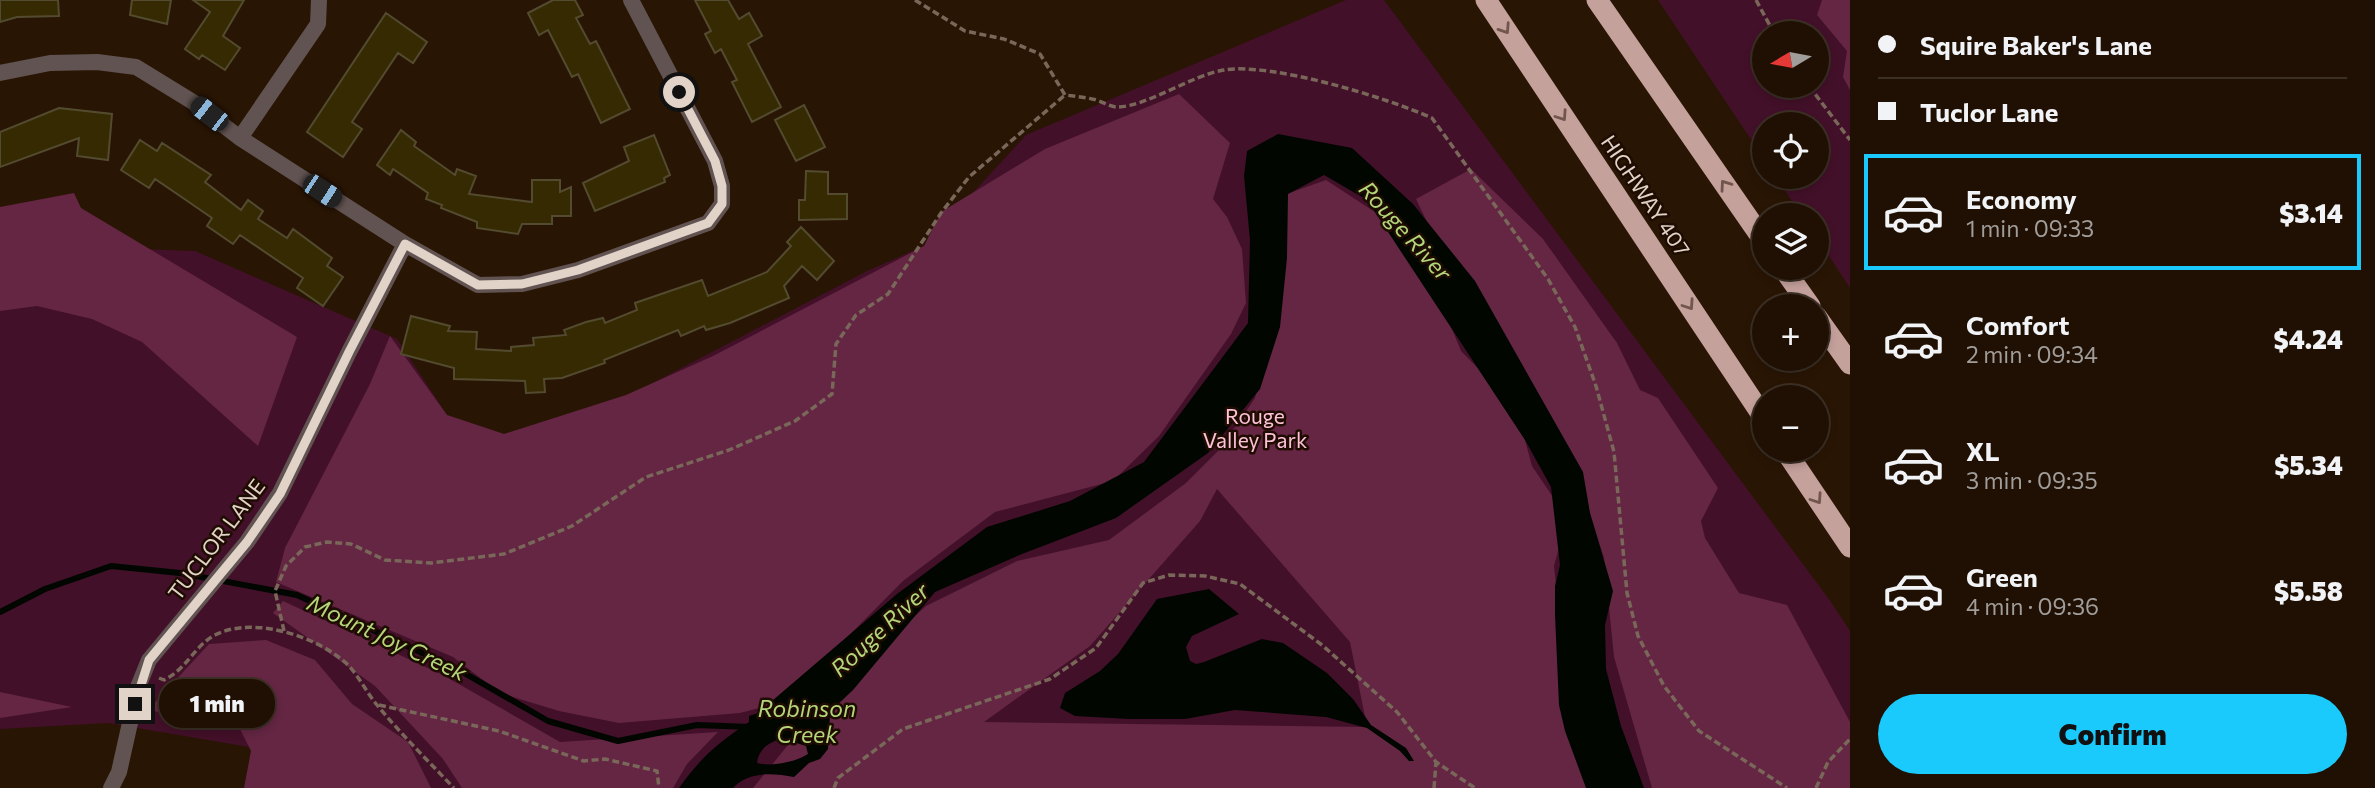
<!DOCTYPE html>
<html lang="en">
<head>
<meta charset="utf-8">
<style>
	body { margin:0; font-family:Commissioner,sans-serif; background:#2c1e12; color:#f1f3f6; height:100vh; display:flex; flex-direction:column; font-size:26px; white-space:nowrap }
	* { box-sizing:border-box; margin:0 }
	p { font-size:23px; color:#a19d9a }
	.icon { flex:none; width:38px; height:38px; fill:none; stroke:currentColor; stroke-width:2; stroke-linecap:round; stroke-linejoin:round }
	.map { position:relative; flex:1; overflow:hidden }
	.drawer { display:flex; flex-direction:column; background:#1f1003; width:525px }
	.drawer>* { flex:none }
	.top-card { display:grid; align-content:center; height:154px; padding:0 28px; background:#1f1003 }
	.needle { width:46px; rotate:260deg }
	.controls { position:absolute; left:1752px; top:21px; display:grid; gap:14px }
	.controls a { display:grid; place-items:center; width:77px; height:77px; border-radius:50%; background:#1f1003; box-shadow:0 4px 10px #0003,0 0 0 2px #3c3025; font-size:35px }
	.end { position:absolute; width:32px; height:32px; margin:-16px; border:9px solid #e1d3c8; background:#111; box-shadow:0 0 0 4px #111 }
	.from { border-radius:50% }
	.bubble { position:absolute; height:49px; border-radius:24px; background:#1f1003; box-shadow:0 4px 10px #0003,0 0 0 2px #3c3025; font-size:23px; font-weight:800; line-height:49px; text-align:center }
	.car { position:absolute; width:21px; height:42px; margin:-21px -10px; border-radius:9px; box-shadow:0 0 5px 2px #0007; background:linear-gradient(#222 24%,#8ab4d8 0 40%,#222 0 76%,#8ab4d8 0 86%,#222 0) }
	.top-card b { display:flex; align-items:center; gap:24px; height:66px; font-size:26px }
	.top-card b+b { border-top:2px solid #3c3025 }
	.top-card i { width:18px; height:18px; background:#f1f3f6 }
	ul { padding:0; list-style:none }
	li { display:flex; align-items:center; gap:21px; height:116px; margin:0 14px 10px; padding:0 14px; border:4px solid transparent; border-radius:0px }
	li div { flex:1 }
	li b { display:block; font-size:26px }
	li em { font-style:normal; font-weight:800 }
	li.active { border-color:#1bcafc }
	li>.icon { width:63px; height:63px; stroke-width:1.5 }
	.cta { display:flex; gap:14px; margin-top:auto; padding:14px 28px }
	.cta a { flex:1; height:80px; border-radius:42px; background:#1bcafc; color:#111; font-size:28px; font-weight:800; line-height:80px; text-align:center }
	main { display:flex; flex:1; min-height:0 }
	.map>svg:first-child { display:block }
</style>
</head>
<body>
<main>
<div class="map">
<svg width="1850" height="788" viewBox="0 0 1850 788">
	<rect width="100%" height="100%" fill="#291504"/>
	<!-- green -->
	<path fill="#431029" fill-rule="evenodd" d="M 1346,0 L 1384,0 L 1831,602 L 1850,631 L 1850,788 L 247,788 L 255,748 L 108,723 L 0,729 L 0,249 L 30,245 L 195,251 L 397,339 L 447,415 L 504,434 L 605,408 L 867,271 L 924,246 L 1026,135 Z
		M 1658,0 L 1850,0 L 1850,288 L 1817,238 L 1816,215 L 1801,215 L 1776,177 L 1816,177 L 1816,124 L 1764,124 L 1764,159 ZM 1764,33 L 1816,33 L 1816,86 L 1764,86 Z"/>
	<!-- forest -->
	<path fill="#642643" fill-rule="evenodd" d="M 1822,0 L 1850,0 L 1850,90 L 1843,77 L 1847,51 L 1817,15 Z
		M 1179,94 L 1230,143 L 1213,199 L 1227,217 L 1242,249 L 1246,303 L 1231,334 L 1159,436 L 1113,481 L 995,512 L 903,581 L 783,702 L 740,713 L 619,723 L 559,711 L 500,693 L 453,657 L 276,582 L 285,548 L 370,384 L 390,336 L 447,415 L 504,434 L 626,395 L 713,356 L 924,246 L 941,212 L 1045,149 Z
		M 1471,169 L 1543,239 L 1617,343 L 1640,390 L 1658,398 L 1718,488 L 1701,521 L 1705,538 L 1739,593 L 1787,605 L 1850,722 L 1850,788 L 1652,788 L 1614,657 L 1604,558 L 1588,507 L 1439,247 L 1416,199 Z
		M 1326,180 L 1381,216 L 1432,280 L 1461,351 L 1516,407 L 1532,466 L 1567,518 L 1554,566 L 1570,712 L 1590,788 L 753,788 L 827,697 L 926,606 L 1017,561 L 1109,540 L 1186,483 L 1220,449 L 1255,398 L 1279,298 L 1278,197 ZM 1217,489 L 1350,642 L 1367,727 L 984,722 L 1090,646 L 1200,521 Z
		M 74,193 L 81,208 L 297,337 L 258,446 L 142,342 L 92,319 L 37,306 L 0,311 L 0,207 Z
		M 283,601 L 443,675 L 560,742 L 718,732 L 687,764 L 673,788 L 462,788 L 443,759 L 375,686 L 273,613 Z
		M 266,640 L 315,660 L 352,704 L 408,742 L 431,788 L 244,788 L 251,751 L 239,727 L 148,710 L 209,644 Z
		M 0,692 L 72,707 L 0,718 Z"/>
	<!-- water -->
	<path fill="#010700" fill-rule="evenodd" d="M 1278,134 L 1352,148 L 1413,204 L 1475,281 L 1583,472 L 1590,513 L 1613,591 L 1605,625 L 1606,669 L 1621,726 L 1644,788 L 1586,788 L 1565,731 L 1559,705 L 1555,615 L 1555,586 L 1560,565 L 1551,487 L 1525,440 L 1367,200 L 1324,175 L 1288,194 L 1287,258 L 1280,327 L 1260,389 L 1208,453 L 1116,518 L 1022,554 L 935,592 L 853,690 L 835,707 L 830,714 L 828,749 L 820,759 L 809,763 L 794,777 C 773,773 748,771 733,788 L 679,788 C 702,756 717,744 749,722 L 749,716 L 758,713 L 897,594 L 987,527 L 1070,501 L 1144,462 L 1248,323 L 1250,240 L 1244,176 L 1247,151 ZM 784,739 L 806,746 L 808,754 C 796,762 771,767 757,763 C 758,749 771,740 784,739 Z
		M 1209,589 L 1239,614 L 1192,636 L 1186,647 L 1190,661 L 1196,664 L 1204,662 L 1262,639 L 1283,643 L 1327,673 L 1353,699 L 1371,725 L 1406,748 L 1414,761 L 1409,761 L 1400,751 L 1367,728 L 1326,717 L 1235,710 L 1185,719 L 1129,719 L 1075,716 L 1060,708 L 1065,693 L 1100,671 L 1118,654 L 1157,599 Z"/>
	<g fill="none" stroke-linecap="round" stroke-linejoin="round">
		<!-- stream -->
		<path stroke="#010700" stroke-width="6" d="M 0,612 L 45,589 L 111,566 L 180,573 L 297,595 L 459,670 L 548,721 L 618,741 L 697,725 L 750,727"/>
	</g>
	<!-- building -->
	<path fill="#352a02" stroke="#534b2f" stroke-width="2" d="M 0,0 L 58,0 L 59,16 L 17,17 L 0,22 Z
		M 132,0 L 171,0 L 167,24 L 130,15 Z
		M 193,0 L 244,0 L 223,36 L 240,48 L 225,70 L 202,55 L 199,59 L 185,49 L 210,12 Z
		M 553,0 L 575,0 L 583,15 L 576,18 L 590,44 L 596,41 L 630,109 L 601,123 L 578,74 L 572,77 L 548,30 L 539,35 L 528,13 Z
		M 695,0 L 728,0 L 739,19 L 749,13 L 762,36 L 748,44 L 781,107 L 752,122 L 732,82 L 737,80 L 721,49 L 715,53 L 705,34 L 711,31 Z
		M 386,13 L 427,42 L 413,63 L 398,53 L 352,122 L 362,129 L 343,157 L 307,132 Z
		M 804,105 L 825,147 L 796,161 L 775,120 Z
		M 59,108 L 112,114 L 108,160 L 77,156 L 79,138 L 0,167 L 0,132 Z
		M 401,130 L 416,142 L 414,146 L 455,175 L 457,169 L 476,176 L 469,194 L 532,202 L 532,180 L 560,180 L 560,192 L 571,187 L 571,216 L 552,216 L 552,224 L 522,224 L 518,234 L 477,228 L 477,222 L 441,208 L 442,205 L 426,199 L 428,193 L 393,169 L 390,175 L 377,165 Z
		M 654,135 L 670,175 L 664,178 L 665,182 L 595,211 L 583,183 L 629,161 L 624,147 Z
		M 140,140 L 157,151 L 162,143 L 211,175 L 205,182 L 241,210 L 248,200 L 263,211 L 258,219 L 287,238 L 293,229 L 332,258 L 327,266 L 343,277 L 323,306 L 297,288 L 303,278 L 240,235 L 233,244 L 207,226 L 212,218 L 183,198 L 155,179 L 149,188 L 121,170 Z
		M 806,171 L 828,172 L 828,194 L 847,194 L 847,219 L 799,220 L 799,200 L 805,200 Z
		M 801,227 L 834,261 L 817,280 L 802,266 L 784,286 L 789,298 L 730,323 L 706,330 L 704,326 L 681,336 L 678,330 L 604,360 L 605,363 L 562,378 L 544,379 L 545,392 L 526,393 L 525,381 L 454,379 L 454,368 L 401,354 L 411,316 L 450,326 L 448,331 L 477,332 L 476,349 L 511,351 L 511,347 L 534,345 L 533,338 L 566,335 L 564,330 L 586,322 L 603,318 L 605,323 L 637,310 L 635,303 L 702,280 L 708,296 L 767,272 L 791,246 L 787,242 Z"/>
	<g fill="none" stroke-linecap="round" stroke-linejoin="round">
		<!-- path -->
		<path stroke="#796759" stroke-width="3.5" stroke-dasharray="7 3.5" stroke-linecap="butt" d="M 915,0 L 965,31 L 1004,39 L 1040,54 L 1065,95 C 1074,96 1083,97 1092,99 C 1100,100 1109,107 1117,107 C 1146,107 1192,75 1224,70 C 1271,62 1388,98 1432,118 L 1548,279 L 1575,327 L 1596,386 L 1614,452 L 1627,593 L 1638,636 L 1664,686 L 1699,731 L 1787,788
			M 1756,0 L 1774,33
			M 1809,86 L 1850,140
			M 284,631 L 275,591 L 286,566 L 305,547 L 327,542 L 351,544 L 385,560 L 431,563 L 504,554 L 572,526 L 646,477 L 729,450 L 795,421 L 832,394 L 836,344 L 856,315 L 888,294 L 941,213 L 969,177 L 1065,95
			M 159,678 L 164,680 C 187,669 194,646 215,635 C 254,615 320,637 349,666 C 360,678 367,693 377,705 C 401,734 428,761 454,788
			M 379,705 L 499,731 L 584,761 L 605,759 L 657,771 L 659,788
			M 834,788 L 838,778 L 903,729 L 1050,679 L 1096,648 L 1143,583 L 1169,575 L 1205,576 L 1240,584 L 1322,645 L 1397,712 L 1436,762 L 1475,788
			M 1434,788 L 1436,762
			M 1816,788 L 1828,762 L 1850,739"/>
		<!-- street -->
		<path stroke="#615351" stroke-width="16" d="M 0,73 L 50,63 L 97,62 L 136,67 L 193,102 L 240,138 L 405,244 L 478,285 L 522,284 L 578,270 L 708,223 L 722,204 L 722,186 L 715,161 L 631,0
			M 240,138 L 318,24 L 319,0
			M 111,788 L 119,772 L 138,687 L 149,660 L 247,542 L 280,493 L 349,352 L 405,244"/>
		<!-- highway -->
		<path stroke="#c5a19c" stroke-width="21" d="M 1486,0 L 1764,418
			M 1597,0 L 1764,241
			M 1783,268 L 1810,306
			M 1816,316 L 1850,364
			M 1785,450 L 1850,547"/>
	</g>
	<!-- one-way arrows -->
	<defs><path id="oneway-chevron" d="M-2-3.5L2.5 0L-2 3.5" fill="none" stroke-width="1.6" stroke-linecap="round" stroke-linejoin="round" transform="scale(1.75)"/></defs>
	<g stroke="#72564e">
		<use href="#oneway-chevron" transform="translate(1505 29) rotate(57)"/>
		<use href="#oneway-chevron" transform="translate(1562 116) rotate(56)"/>
		<use href="#oneway-chevron" transform="translate(1725 185) rotate(-125)"/>
		<use href="#oneway-chevron" transform="translate(1689 305) rotate(56)"/>
		<use href="#oneway-chevron" transform="translate(1817 499) rotate(56)"/>
	</g>
	<g fill="none" stroke-linecap="round" stroke-linejoin="round">
		<!-- route -->
		<path stroke="#e1d3c8" stroke-width="9" d="M 135,704 L 149,660 L 247,542 L 280,494 L 349,352 L 405,244 L 478,285 L 522,284 L 578,270 L 708,223 L 722,204 L 722,186 L 715,161 L 679,92"/>
	</g>
	<g text-anchor="middle" stroke-width="5" stroke-linejoin="round" paint-order="stroke">
		<!-- street labels -->
		<g font-size="21" fill="#e1d3c8" stroke="#1f0c00">
			<text transform="translate(1645 196) rotate(56)" y="7">HIGHWAY 407</text>
			<text transform="translate(217 540) rotate(-53)" y="7">TUCLOR LANE</text>
		</g>
		<!-- park labels -->
		<g font-size="21" fill="#fdc1d8" stroke="#1f0c00">
			<text x="1255" y="424">Rouge<tspan x="1255" dy="24">Valley Park</tspan></text>
		</g>
		<!-- water labels -->
		<g font-size="23" font-style="italic" fill="#b3d67a" stroke="#1f0c00">
			<text transform="translate(1405 231) rotate(48)" y="8">Rouge River</text>
			<text transform="translate(880 630) rotate(-43)" y="8">Rouge River</text>
			<text transform="translate(387 638) rotate(25)" y="8">Mount Joy Creek</text>
			<text x="807" y="717">Robinson<tspan x="807" dy="26">Creek</tspan></text>
		</g>
	</g>
</svg>
<div class="controls">
<a><svg class="needle" viewBox="-14 -14 28 28"><path d="M0-13l5 13h-10z" fill="#e53935"/><path d="M0 13l5-13h-10z" fill="#a19d9a"/></svg></a>
<a><svg class="icon" aria-label="locate" viewBox="0 0 24 24"><circle cx="12" cy="12" r="6"/><path d="M12 2v4M12 18v4M2 12h4M18 12h4"/></svg></a>
<a><svg class="icon" aria-label="layers" viewBox="0 0 24 24"><path d="M12 4l9 5-9 5-9-5zM3 14l9 5 9-5"/></svg></a>
<a>+</a>
<a>−</a>
</div>
<i class="end from" style="left:679px;top:92px"></i>
<i class="end" style="left:135px;top:704px"></i>
<div class="bubble" style="left:159px;top:679px;width:116px">1 min</div>
<i class="car" style="left:209px;top:114px;rotate:308deg"></i>
<i class="car" style="left:322px;top:191px;rotate:123deg"></i>
</div>
<section class="drawer">
<div class="top-card">
<b><i class="from"></i>Squire Baker's Lane</b>
<b><i></i>Tuclor Lane</b>
</div>
<ul>
<li class="active"><svg class="icon" aria-label="car" viewBox="0 0 24 24"><path d="M5 17H2v-5l4-1 3-4h7l3 4 3 1v5h-3M9 17h6M6 11h13"/><circle cx="7" cy="17" r="2"/><circle cx="17" cy="17" r="2"/></svg><div><b>Economy</b><p>1 min · 09:33</p></div><em>$3.14</em></li>
<li><svg class="icon" aria-label="car" viewBox="0 0 24 24"><path d="M5 17H2v-5l4-1 3-4h7l3 4 3 1v5h-3M9 17h6M6 11h13"/><circle cx="7" cy="17" r="2"/><circle cx="17" cy="17" r="2"/></svg><div><b>Comfort</b><p>2 min · 09:34</p></div><em>$4.24</em></li>
<li><svg class="icon" aria-label="car" viewBox="0 0 24 24"><path d="M5 17H2v-5l4-1 3-4h7l3 4 3 1v5h-3M9 17h6M6 11h13"/><circle cx="7" cy="17" r="2"/><circle cx="17" cy="17" r="2"/></svg><div><b>XL</b><p>3 min · 09:35</p></div><em>$5.34</em></li>
<li><svg class="icon" aria-label="car" viewBox="0 0 24 24"><path d="M5 17H2v-5l4-1 3-4h7l3 4 3 1v5h-3M9 17h6M6 11h13"/><circle cx="7" cy="17" r="2"/><circle cx="17" cy="17" r="2"/></svg><div><b>Green</b><p>4 min · 09:36</p></div><em>$5.58</em></li>
</ul>
<div class="cta"><a>Confirm</a></div>
</section>
</main>
</body>
</html>
